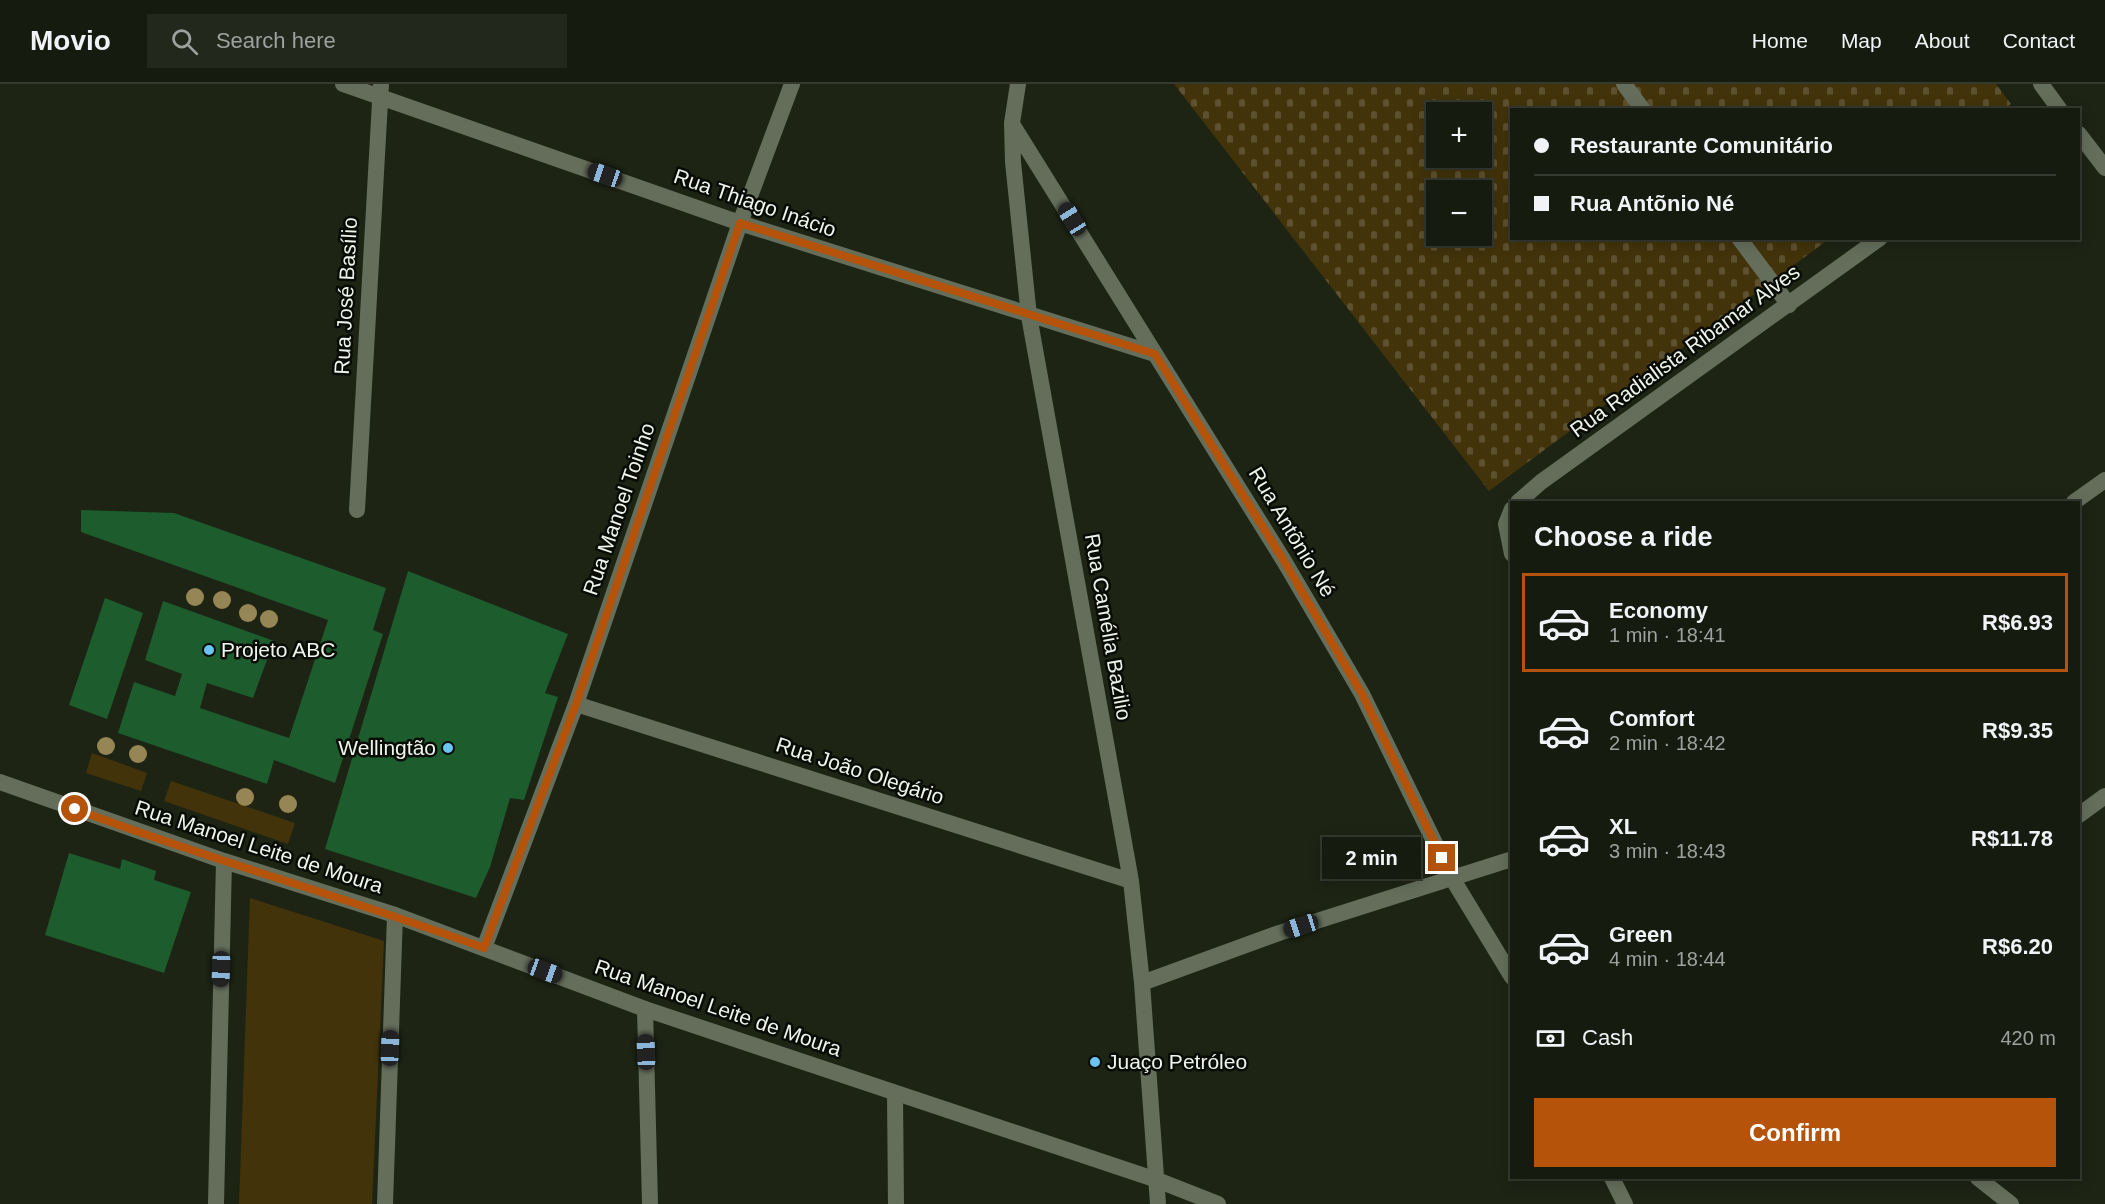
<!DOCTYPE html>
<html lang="en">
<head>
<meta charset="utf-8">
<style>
	body { margin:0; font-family:Helvetica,sans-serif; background:#23281d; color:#f1f3f6; height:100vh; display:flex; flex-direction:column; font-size:22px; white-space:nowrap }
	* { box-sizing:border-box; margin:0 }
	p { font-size:20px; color:#9ea19e }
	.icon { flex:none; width:33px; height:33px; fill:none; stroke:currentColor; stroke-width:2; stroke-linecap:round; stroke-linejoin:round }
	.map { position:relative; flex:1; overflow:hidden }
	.panel { position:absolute; left:1510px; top:417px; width:570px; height:678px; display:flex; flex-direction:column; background:#161b0f; border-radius:0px; box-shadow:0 3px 15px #0003,0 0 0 2px #35392f }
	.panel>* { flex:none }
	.guide { position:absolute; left:1510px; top:24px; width:570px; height:132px; border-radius:0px; box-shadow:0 3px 15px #0003,0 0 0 2px #35392f; display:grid; align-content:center; height:132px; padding:0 24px; background:#161b0f }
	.fabs { position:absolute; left:1426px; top:18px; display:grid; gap:12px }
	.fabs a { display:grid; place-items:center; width:66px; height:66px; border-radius:0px; background:#161b0f; box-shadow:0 3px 15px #0003,0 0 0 2px #35392f; font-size:30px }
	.end { position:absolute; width:27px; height:27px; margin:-14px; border:8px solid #b45309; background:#fff; box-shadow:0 0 0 3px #fff }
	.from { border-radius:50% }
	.bubble { position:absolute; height:42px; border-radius:0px; background:#161b0f; box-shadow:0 3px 15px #0003,0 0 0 2px #35392f; font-size:20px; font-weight:800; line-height:42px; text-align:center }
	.car { position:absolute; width:18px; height:36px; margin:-18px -9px; border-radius:8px; box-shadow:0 0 4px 2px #0007; background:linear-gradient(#222 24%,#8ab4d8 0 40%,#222 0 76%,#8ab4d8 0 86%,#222 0) }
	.guide b { display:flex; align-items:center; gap:21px; height:57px; font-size:22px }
	.guide b+b { border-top:2px solid #35392f }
	.guide i { width:15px; height:15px; background:#f1f3f6 }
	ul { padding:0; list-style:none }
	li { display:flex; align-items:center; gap:18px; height:99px; margin:0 12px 9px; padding:0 12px; border:3px solid transparent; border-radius:0px }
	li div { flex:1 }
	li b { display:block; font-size:22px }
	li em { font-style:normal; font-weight:800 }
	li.on { border-color:#b45309 }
	li>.icon { width:54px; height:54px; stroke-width:1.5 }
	h2 { padding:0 24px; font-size:27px; line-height:72px }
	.pay { display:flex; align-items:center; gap:15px; height:66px; padding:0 24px; font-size:22px }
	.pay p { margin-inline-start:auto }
	.action { display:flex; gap:12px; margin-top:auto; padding:12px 24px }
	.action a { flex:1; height:69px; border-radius:0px; background:#b45309; color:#fff; font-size:24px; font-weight:800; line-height:69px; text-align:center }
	header { display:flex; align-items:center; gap:36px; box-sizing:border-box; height:84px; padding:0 30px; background:#161b0f; border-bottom:2px solid #35392f }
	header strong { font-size:28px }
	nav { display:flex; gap:33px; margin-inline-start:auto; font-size:21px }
	.search { width:420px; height:54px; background:#23281d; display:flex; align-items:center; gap:15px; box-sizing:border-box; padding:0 21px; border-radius:0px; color:#9ea19e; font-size:22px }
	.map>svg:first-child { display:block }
</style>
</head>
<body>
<header>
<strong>Movio</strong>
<div class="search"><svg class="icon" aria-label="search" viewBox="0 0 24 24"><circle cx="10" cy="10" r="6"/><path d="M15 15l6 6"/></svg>Search here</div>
<nav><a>Home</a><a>Map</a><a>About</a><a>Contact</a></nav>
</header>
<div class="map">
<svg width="2105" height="1120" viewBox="0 0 2105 1120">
	<defs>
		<pattern id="cemetery-stones" width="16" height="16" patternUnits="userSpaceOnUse" patternTransform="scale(1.5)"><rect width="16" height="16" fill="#42330b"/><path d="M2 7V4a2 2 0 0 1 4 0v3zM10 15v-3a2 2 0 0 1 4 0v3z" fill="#5e512f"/></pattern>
	</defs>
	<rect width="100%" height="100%" fill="#1d2414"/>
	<!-- green -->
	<path fill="#42330b" d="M 92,669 L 147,689 L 141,707 L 86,689 Z
		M 171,697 L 295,739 L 288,760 L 164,717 Z
		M 250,814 L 384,857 L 372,1120 L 239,1120 Z"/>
	<!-- cemetery -->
	<path fill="url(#cemetery-stones)" fill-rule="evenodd" d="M 1174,0 L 1996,0 L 2011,20 L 2003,26 L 1512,26 L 1512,154 L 1829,155 L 1489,407 ZM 1437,28 L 1482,28 L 1482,74 L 1437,74 ZM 1437,106 L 1482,106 L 1482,152 L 1437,152 Z"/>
	<!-- building -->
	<path fill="#1c5c2d" d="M 81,426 L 174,429 L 386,504 L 373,546 L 383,550 L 335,699 L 274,676 L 267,700 L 118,649 L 134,598 L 175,612 L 182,590 L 145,576 L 163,517 L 274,557 L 253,614 L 207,599 L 200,624 L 289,654 L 328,536 L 81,448 Z
		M 408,487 L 568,550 L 545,609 L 558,613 L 524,716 L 510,714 L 490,783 L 476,814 L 325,765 Z
		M 105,514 L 143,529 L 107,635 L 69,621 Z
		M 69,769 L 120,785 L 122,775 L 156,787 L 154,796 L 191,808 L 164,889 L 45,851 Z"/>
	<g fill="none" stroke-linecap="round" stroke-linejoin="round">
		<!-- service -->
		<path stroke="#656e5b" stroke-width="16" d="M 1624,0 L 1643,26
			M 1739,154 L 1789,221"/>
		<!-- minor -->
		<path stroke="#656e5b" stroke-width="16" d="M 343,0 L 740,139 L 1155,270
			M 1018,0 L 1012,39 L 1013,78 L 1029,232 L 1131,797 L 1142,899 L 1158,1120
			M 2041,0 L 2060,26
			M 1012,40 L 1284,477 L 1362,610 L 1452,794 L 1512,893
			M 2079,50 L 2105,84
			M 1518,418 L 1541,398 L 1880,154
			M 2074,418 L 2105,396
			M 1512,425 L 1506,440 L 1512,470
			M 357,426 L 381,0
			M 576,620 L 1131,797
			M 2079,731 L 2105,712
			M 484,864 L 576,620 L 740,139 L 792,0
			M 1142,899 L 1279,849 L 1512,775
			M 645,925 L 650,1120
			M 895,1010 L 896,1120
			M 1612,1094 L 1625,1120
			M 1978,1094 L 2011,1120
			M 216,1120 L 224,777
			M 385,1120 L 395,831"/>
		<!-- secondary -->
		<path stroke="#656e5b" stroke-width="16" d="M 0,698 L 224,777 L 395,831 L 645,925 L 1157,1096 L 1218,1120"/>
	</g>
	<!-- trees -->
	<g fill="#968655">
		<circle cx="195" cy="513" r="9"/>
		<circle cx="222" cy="516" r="9"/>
		<circle cx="248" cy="529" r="9"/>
		<circle cx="269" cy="535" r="9"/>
		<circle cx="106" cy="662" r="9"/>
		<circle cx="138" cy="670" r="9"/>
		<circle cx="245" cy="713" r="9"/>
		<circle cx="288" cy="720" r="9"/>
	</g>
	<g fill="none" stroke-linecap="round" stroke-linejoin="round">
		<!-- route -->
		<path stroke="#b45309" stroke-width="8" d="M 75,725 C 210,776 349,814 484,864 L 576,620 L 740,139 L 1155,270 L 1284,477 L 1362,610 L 1442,774"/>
	</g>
	<!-- markers -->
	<g fill="#69c4f1" stroke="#090c06" stroke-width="2">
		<circle cx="209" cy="566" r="6"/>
		<circle cx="448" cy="664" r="6"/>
		<circle cx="1095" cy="978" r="6"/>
	</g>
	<g text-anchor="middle" stroke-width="5" stroke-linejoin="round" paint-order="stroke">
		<!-- street labels -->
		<g font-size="21" fill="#eff5ea" stroke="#090c06">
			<text transform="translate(755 119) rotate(19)" y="7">Rua Thiago Inácio</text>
			<text transform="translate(346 212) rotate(-87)" y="7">Rua José Basílio</text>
			<text transform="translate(1685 267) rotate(-36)" y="7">Rua Radialista Ribamar Alves</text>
			<text transform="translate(619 425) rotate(-71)" y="7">Rua Manoel Toinho</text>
			<text transform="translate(1292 448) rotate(59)" y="7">Rua Antõnio Né</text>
			<text transform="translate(1108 543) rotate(80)" y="7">Rua Camélia Bazilio</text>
			<text transform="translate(860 687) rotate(18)" y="7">Rua João Olegário</text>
			<text transform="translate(259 763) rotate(18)" y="7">Rua Manoel Leite de Moura</text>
			<text transform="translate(718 924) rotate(19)" y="7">Rua Manoel Leite de Moura</text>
		</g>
		<!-- poi labels -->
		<g font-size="21" fill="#eff5ea" stroke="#090c06" text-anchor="start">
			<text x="221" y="573">Projeto ABC</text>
			<text x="436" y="671" text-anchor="end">Wellingtão</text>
			<text x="1107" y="985">Juaço Petróleo</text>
		</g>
	</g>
</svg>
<div class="fabs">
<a>+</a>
<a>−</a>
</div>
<i class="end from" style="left:75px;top:725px"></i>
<i class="end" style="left:1442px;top:774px"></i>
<div class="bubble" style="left:1322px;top:753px;width:99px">2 min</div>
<i class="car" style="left:605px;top:91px;rotate:289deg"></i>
<i class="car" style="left:1072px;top:135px;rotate:328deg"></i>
<i class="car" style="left:1301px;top:842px;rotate:252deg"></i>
<i class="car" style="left:221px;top:885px;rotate:182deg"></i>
<i class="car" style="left:545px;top:887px;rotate:110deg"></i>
<i class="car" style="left:390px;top:964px;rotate:2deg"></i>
<i class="car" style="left:646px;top:968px;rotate:358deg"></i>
<div class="guide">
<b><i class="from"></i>Restaurante Comunitário</b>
<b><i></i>Rua Antõnio Né</b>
</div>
<section class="panel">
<h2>Choose a ride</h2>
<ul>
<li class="on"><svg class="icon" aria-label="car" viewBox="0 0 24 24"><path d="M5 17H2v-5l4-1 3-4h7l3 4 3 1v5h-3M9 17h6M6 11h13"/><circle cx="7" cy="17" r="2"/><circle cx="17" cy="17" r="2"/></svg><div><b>Economy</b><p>1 min · 18:41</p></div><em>R$6.93</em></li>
<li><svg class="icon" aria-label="car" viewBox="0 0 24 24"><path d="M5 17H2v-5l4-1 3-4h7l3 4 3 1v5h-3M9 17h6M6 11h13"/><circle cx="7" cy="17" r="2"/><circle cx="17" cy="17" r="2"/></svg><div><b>Comfort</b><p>2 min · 18:42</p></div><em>R$9.35</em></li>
<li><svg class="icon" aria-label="car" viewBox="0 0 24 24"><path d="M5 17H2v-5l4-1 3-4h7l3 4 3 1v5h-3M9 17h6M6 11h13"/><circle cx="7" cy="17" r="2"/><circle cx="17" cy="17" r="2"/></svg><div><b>XL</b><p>3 min · 18:43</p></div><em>R$11.78</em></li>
<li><svg class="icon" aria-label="car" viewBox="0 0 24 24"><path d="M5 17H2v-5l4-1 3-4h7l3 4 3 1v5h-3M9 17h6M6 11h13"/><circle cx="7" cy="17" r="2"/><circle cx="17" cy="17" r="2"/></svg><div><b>Green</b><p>4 min · 18:44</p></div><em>R$6.20</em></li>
</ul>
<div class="pay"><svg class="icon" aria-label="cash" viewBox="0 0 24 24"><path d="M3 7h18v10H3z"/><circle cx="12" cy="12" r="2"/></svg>Cash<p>420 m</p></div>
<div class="action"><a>Confirm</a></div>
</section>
</div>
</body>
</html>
